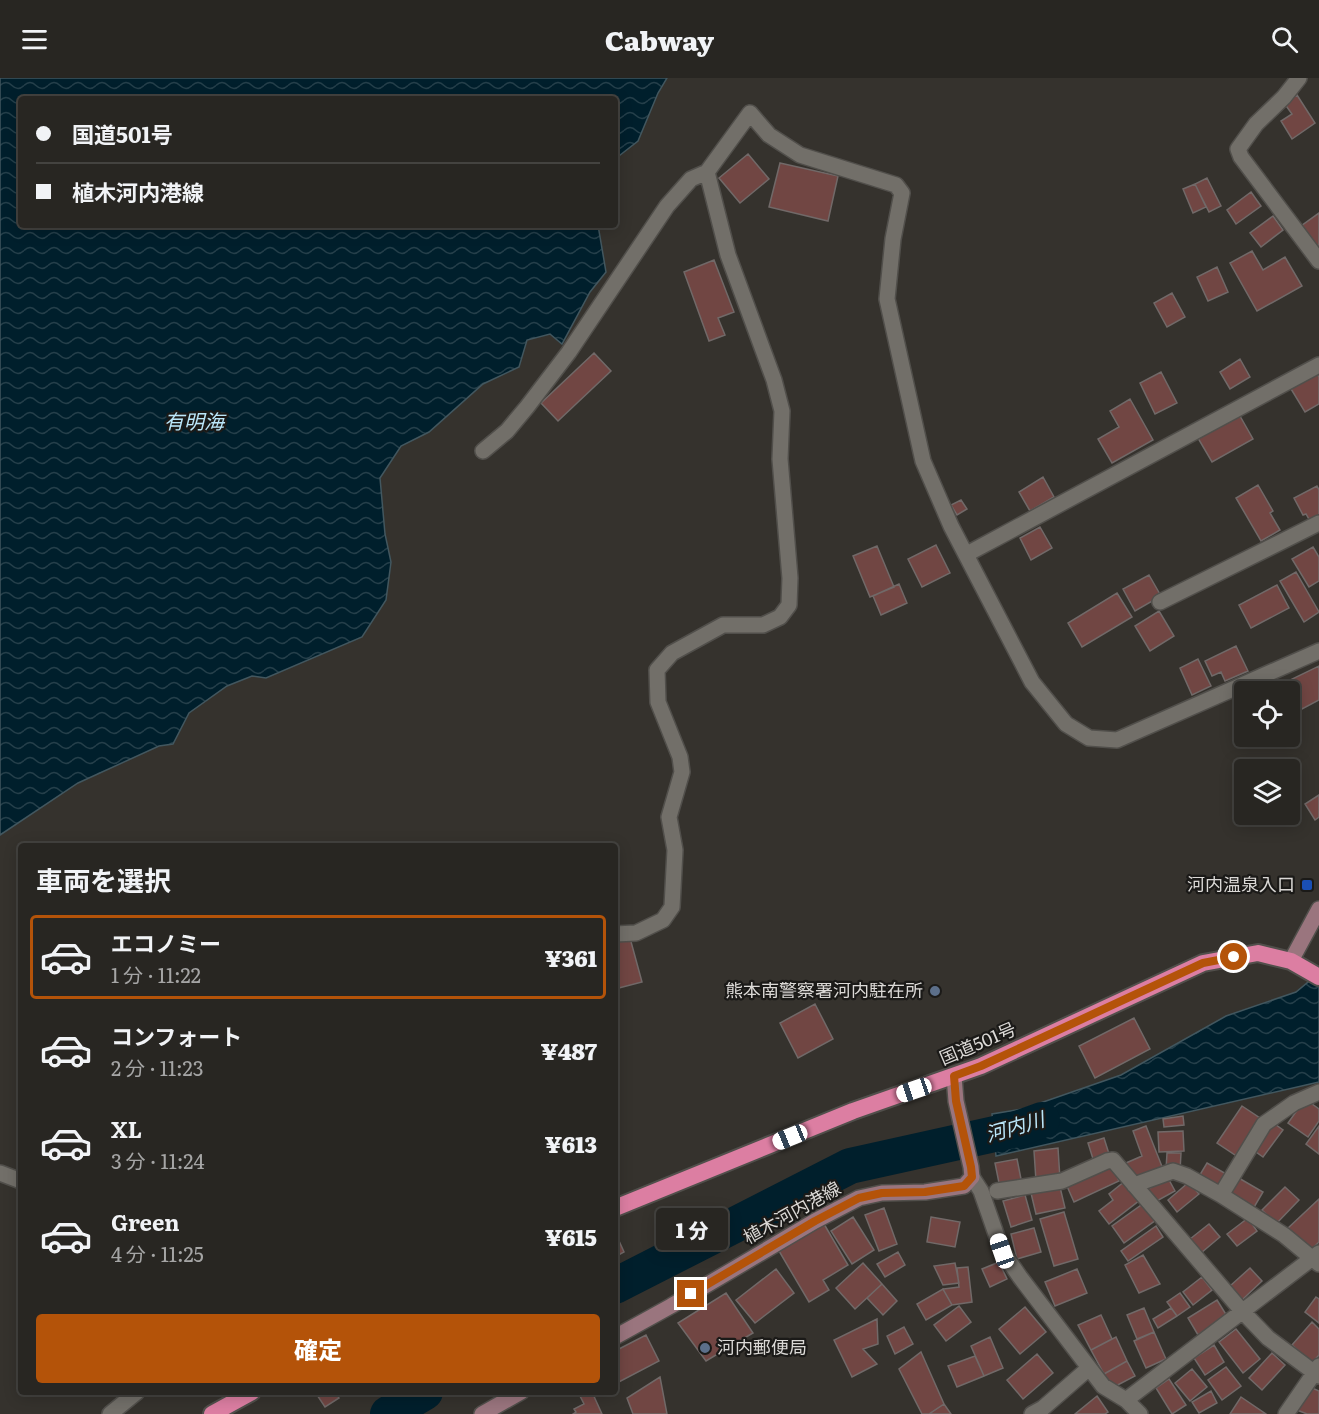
<!DOCTYPE html>
<html lang="ja">
<head>
<meta charset="utf-8">
<style>
	body { margin:0; font-family:Literata,"Noto Sans JP",serif; background:#34322f; color:#f1f3f6; height:100vh; display:flex; flex-direction:column; font-size:22px; white-space:nowrap }
	* { box-sizing:border-box; margin:0 }
	p { font-size:20px; color:#a5a5a5 }
	.icon { flex:none; width:33px; height:33px; fill:none; stroke:currentColor; stroke-width:2; stroke-linecap:round; stroke-linejoin:round }
	.map { position:relative; flex:1; overflow:hidden }
	.details { position:absolute; left:18px; top:765px; width:600px; height:552px; display:flex; flex-direction:column; background:#282622; border-radius:6px; box-shadow:0 3px 15px #0003,0 0 0 2px #444340 }
	.details>* { flex:none }
	.hud { position:absolute; left:18px; top:18px; width:600px; height:132px; border-radius:6px; box-shadow:0 3px 15px #0003,0 0 0 2px #444340; display:grid; align-content:center; height:132px; padding:0 18px; background:#282622 }
	.buttons { position:absolute; left:1234px; top:603px; display:grid; gap:12px }
	.buttons a { display:grid; place-items:center; width:66px; height:66px; border-radius:6px; background:#282622; box-shadow:0 3px 15px #0003,0 0 0 2px #444340; font-size:30px }
	.end { position:absolute; width:27px; height:27px; margin:-14px; border:8px solid #b45309; background:#fff; box-shadow:0 0 0 3px #fff }
	.from { border-radius:50% }
	.bubble { position:absolute; height:42px; border-radius:6px; background:#282622; box-shadow:0 3px 15px #0003,0 0 0 2px #444340; font-size:20px; font-weight:800; line-height:42px; text-align:center }
	.car { position:absolute; width:18px; height:36px; margin:-18px -9px; border-radius:8px; box-shadow:0 0 4px 2px #0007; background:linear-gradient(#fff 24%,#345 0 40%,#fff 0 76%,#345 0 86%,#fff 0) }
	.hud b { display:flex; align-items:center; gap:21px; height:57px; font-size:22px }
	.hud b+b { border-top:2px solid #444340 }
	.hud i { width:15px; height:15px; background:#f1f3f6 }
	ul { padding:0; list-style:none }
	li { display:flex; align-items:center; gap:18px; height:84px; margin:0 12px 9px; padding:0 6px; border:3px solid transparent; border-radius:6px }
	li div { flex:1 }
	li b { display:block; font-size:22px }
	li em { font-style:normal; font-weight:800 }
	li.current { border-color:#b45309 }
	li>.icon { width:54px; height:54px; stroke-width:1.5 }
	h2 { padding:0 18px; font-size:27px; line-height:72px }
	.button { display:flex; gap:12px; margin-top:auto; padding:12px 18px }
	.button a { flex:1; height:69px; border-radius:6px; background:#b45309; color:#fff; font-size:24px; font-weight:800; line-height:69px; text-align:center }
	header { display:flex; justify-content:space-between; align-items:center; height:78px; padding:0 18px; background:#282622; font-size:27px; font-weight:800 }
	.map>svg:first-child { display:block }
</style>
</head>
<body>
<header><svg class="icon" aria-label="menu" viewBox="0 0 24 24"><path d="M4 6h16M4 12h16M4 18h16"/></svg>Cabway<svg class="icon" aria-label="search" viewBox="0 0 24 24"><circle cx="10" cy="10" r="6"/><path d="M15 15l6 6"/></svg></header>
<div class="map">
<svg width="1319" height="1336" viewBox="0 0 1319 1336">
	<defs>
		<pattern id="water-waves" width="16" height="10" patternUnits="userSpaceOnUse" patternTransform="scale(1.5)"><rect width="16" height="10" fill="#001f2c"/><path d="M0 5q4-4 8 0t8 0" fill="none" stroke="#253f4a"/></pattern>
	</defs>
	<rect width="100%" height="100%" fill="#35322d"/>
	<!-- water -->
	<path fill="url(#water-waves)" stroke="#42575f" stroke-width="1.5" d="M 0,0 L 667,0 L 658,15 L 638,63 L 615,81 L 615,21 L 21,21 L 21,147 L 598,147 L 606,194 L 590,214 L 562,266 L 550,256 L 527,262 L 519,289 L 483,306 L 429,354 L 401,368 L 380,400 L 385,456 L 391,484 L 386,522 L 362,559 L 266,600 L 252,598 L 227,608 L 189,635 L 173,666 L 159,668 L 78,705 L 0,757 Z
		M 1319,895 L 1319,1004 L 996,1078 L 992,1036 L 1023,1031 L 1121,997 L 1226,938 L 1296,914 Z"/>
	<g fill="none" stroke-linecap="round" stroke-linejoin="round">
		<!-- river -->
		<path stroke="#001f2c" stroke-width="36" d="M 615,1208 L 850,1088 L 1017,1051 L 1042,1042
			M 388,1336 L 425,1314"/>
	</g>
	<!-- building -->
	<path fill="#714643" stroke="#716968" stroke-width="1.5" d="M 1297,17 L 1315,45 L 1292,61 L 1281,43 L 1292,36 L 1284,25 Z
		M 748,76 L 769,101 L 740,125 L 719,100 Z
		M 780,85 L 838,98 L 828,143 L 769,129 Z
		M 1207,100 L 1221,128 L 1209,134 L 1195,106 Z
		M 1195,106 L 1206,129 L 1193,135 L 1183,111 Z
		M 1251,114 L 1261,128 L 1236,146 L 1227,132 Z
		M 1319,135 L 1319,167 L 1315,169 L 1301,148 Z
		M 1273,138 L 1283,152 L 1261,169 L 1250,155 Z
		M 1252,173 L 1263,192 L 1285,179 L 1302,208 L 1257,233 L 1230,185 Z
		M 714,182 L 734,234 L 718,240 L 725,257 L 709,263 L 684,194 Z
		M 1217,189 L 1228,214 L 1208,223 L 1197,199 Z
		M 1172,215 L 1185,239 L 1167,249 L 1154,225 Z
		M 594,275 L 611,293 L 558,343 L 541,325 Z
		M 1240,281 L 1250,299 L 1230,311 L 1220,294 Z
		M 1314,290 L 1319,299 L 1319,326 L 1305,334 L 1288,306 Z
		M 1161,294 L 1177,325 L 1155,336 L 1140,305 Z
		M 1130,321 L 1153,362 L 1112,385 L 1098,361 L 1119,349 L 1110,333 Z
		M 1236,331 L 1253,361 L 1212,384 L 1195,355 Z
		M 1043,399 L 1054,419 L 1030,433 L 1019,414 Z
		M 1258,407 L 1273,433 L 1270,435 L 1280,452 L 1261,463 L 1236,420 Z
		M 1317,408 L 1319,412 L 1319,438 L 1310,443 L 1306,436 L 1303,437 L 1294,420 Z
		M 961,422 L 967,431 L 957,437 L 951,427 Z
		M 1040,449 L 1052,470 L 1031,482 L 1020,460 Z
		M 936,467 L 950,495 L 922,509 L 908,481 Z
		M 877,468 L 894,509 L 870,519 L 853,478 Z
		M 1313,469 L 1319,479 L 1319,503 L 1309,509 L 1292,481 Z
		M 1296,494 L 1319,534 L 1304,544 L 1280,503 Z
		M 1149,497 L 1161,518 L 1135,533 L 1123,511 Z
		M 899,506 L 907,525 L 881,537 L 873,518 Z
		M 1277,507 L 1289,530 L 1251,550 L 1239,527 Z
		M 1117,515 L 1132,539 L 1082,569 L 1068,545 Z
		M 1159,533 L 1174,558 L 1150,573 L 1135,548 Z
		M 1236,568 L 1248,593 L 1225,603 L 1221,594 L 1212,598 L 1205,583 Z
		M 1198,581 L 1211,608 L 1192,617 L 1180,590 Z
		M 1319,588 L 1319,622 L 1302,631 L 1288,603 Z
		M 1319,717 L 1319,739 L 1315,742 L 1305,726 Z
		M 630,860 L 642,904 L 615,911 L 615,864 Z
		M 815,926 L 833,961 L 798,980 L 780,945 Z
		M 1134,940 L 1150,971 L 1095,1000 L 1079,968 Z
		M 1305,1021 L 1319,1031 L 1319,1043 L 1308,1059 L 1288,1045 Z
		M 1242,1028 L 1263,1042 L 1238,1079 L 1217,1065 Z
		M 1183,1038 L 1184,1047 L 1164,1049 L 1163,1041 Z
		M 1272,1044 L 1283,1052 L 1263,1079 L 1252,1071 Z
		M 1146,1048 L 1163,1091 L 1133,1103 L 1126,1085 L 1142,1078 L 1133,1053 Z
		M 1319,1048 L 1319,1076 L 1306,1066 Z
		M 1183,1053 L 1184,1073 L 1159,1074 L 1158,1054 Z
		M 1104,1060 L 1110,1079 L 1094,1084 L 1088,1065 Z
		M 1058,1070 L 1060,1101 L 1036,1103 L 1034,1073 Z
		M 1167,1075 L 1181,1075 L 1180,1093 L 1166,1092 Z
		M 1017,1081 L 1022,1106 L 1000,1110 L 995,1085 Z
		M 1207,1085 L 1228,1097 L 1219,1112 L 1198,1100 Z
		M 1111,1086 L 1119,1103 L 1074,1124 L 1066,1106 Z
		M 1237,1099 L 1263,1114 L 1253,1131 L 1226,1116 Z
		M 1168,1100 L 1175,1113 L 1155,1124 L 1148,1111 Z
		M 1125,1103 L 1140,1122 L 1109,1146 L 1099,1133 L 1113,1122 L 1109,1116 Z
		M 1189,1104 L 1199,1116 L 1177,1134 L 1168,1122 Z
		M 1060,1109 L 1065,1130 L 1036,1136 L 1031,1115 Z
		M 1285,1109 L 1299,1122 L 1276,1146 L 1262,1132 Z
		M 1025,1117 L 1032,1142 L 1011,1149 L 1003,1123 Z
		M 1319,1121 L 1319,1164 L 1309,1174 L 1287,1151 Z
		M 1144,1125 L 1156,1142 L 1124,1165 L 1112,1148 Z
		M 884,1130 L 897,1166 L 879,1173 L 865,1137 Z
		M 1064,1134 L 1078,1181 L 1054,1188 L 1040,1141 Z
		M 853,1139 L 874,1172 L 852,1186 L 831,1153 Z
		M 931,1139 L 960,1144 L 955,1169 L 927,1164 Z
		M 1248,1140 L 1257,1153 L 1237,1168 L 1227,1156 Z
		M 824,1146 L 848,1187 L 823,1202 L 829,1212 L 809,1224 L 779,1173 Z
		M 1209,1146 L 1220,1159 L 1201,1175 L 1190,1161 Z
		M 1156,1148 L 1163,1159 L 1128,1183 L 1121,1173 Z
		M 1034,1150 L 1041,1174 L 1017,1181 L 1011,1156 Z
		M 615,1154 L 624,1174 L 615,1179 Z
		M 898,1174 L 905,1187 L 885,1199 L 877,1186 Z
		M 1143,1177 L 1160,1206 L 1139,1215 L 1125,1187 Z
		M 999,1184 L 1007,1201 L 990,1209 L 982,1191 Z
		M 863,1185 L 882,1206 L 855,1231 L 836,1210 Z
		M 955,1185 L 959,1205 L 943,1207 L 934,1188 Z
		M 968,1189 L 972,1224 L 952,1227 L 943,1211 L 959,1209 L 957,1190 Z
		M 1250,1190 L 1262,1203 L 1242,1222 L 1230,1208 Z
		M 776,1191 L 794,1215 L 755,1245 L 736,1222 Z
		M 1077,1191 L 1087,1215 L 1055,1228 L 1045,1204 Z
		M 1202,1199 L 1212,1212 L 1193,1227 L 1183,1214 Z
		M 882,1206 L 897,1223 L 883,1237 L 867,1220 Z
		M 943,1211 L 952,1227 L 926,1242 L 917,1226 Z
		M 726,1215 L 753,1255 L 706,1283 L 678,1245 Z
		M 1180,1215 L 1190,1229 L 1177,1238 L 1167,1224 Z
		M 1316,1219 L 1319,1221 L 1319,1245 L 1305,1234 Z
		M 1217,1222 L 1227,1238 L 1198,1257 L 1188,1240 Z
		M 959,1228 L 971,1244 L 946,1263 L 934,1247 Z
		M 1025,1229 L 1046,1254 L 1020,1276 L 999,1251 Z
		M 1144,1230 L 1154,1254 L 1137,1261 L 1127,1237 Z
		M 1171,1230 L 1177,1238 L 1158,1250 L 1153,1241 Z
		M 1101,1237 L 1112,1261 L 1091,1272 L 1078,1247 Z
		M 877,1241 L 878,1266 L 863,1271 L 877,1286 L 852,1299 L 834,1262 Z
		M 1312,1244 L 1319,1251 L 1319,1277 L 1312,1285 L 1292,1267 Z
		M 904,1249 L 913,1266 L 895,1276 L 887,1258 Z
		M 1236,1251 L 1260,1281 L 1243,1295 L 1219,1264 Z
		M 1154,1254 L 1166,1281 L 1146,1290 L 1134,1263 Z
		M 646,1257 L 659,1283 L 615,1306 L 615,1273 Z
		M 990,1259 L 1003,1290 L 984,1298 L 971,1268 Z
		M 1116,1259 L 1127,1283 L 1104,1296 L 1091,1272 Z
		M 1214,1267 L 1224,1284 L 1205,1297 L 1194,1280 Z
		M 921,1274 L 944,1326 L 929,1336 L 922,1336 L 899,1291 Z
		M 1272,1275 L 1285,1287 L 1262,1312 L 1249,1300 Z
		M 1037,1276 L 1053,1295 L 1023,1321 L 1007,1302 Z
		M 975,1278 L 984,1298 L 957,1309 L 948,1288 Z
		M 1127,1283 L 1135,1298 L 1112,1310 L 1104,1296 Z
		M 1226,1289 L 1241,1308 L 1222,1322 L 1208,1302 Z
		M 1192,1291 L 1207,1309 L 1190,1323 L 1175,1305 Z
		M 660,1299 L 667,1336 L 633,1336 L 627,1320 Z
		M 1169,1301 L 1186,1327 L 1172,1336 L 1156,1310 Z
		M 1308,1308 L 1319,1313 L 1319,1336 L 1307,1336 L 1297,1332 Z
		M 1211,1313 L 1217,1325 L 1199,1335 L 1192,1324 Z
		M 321,1314 L 335,1314 L 339,1320 L 325,1329 L 317,1317 Z
		M 583,1314 L 592,1314 L 602,1336 L 573,1336 L 576,1334 L 574,1331 L 584,1326 L 579,1316 Z
		M 1097,1318 L 1108,1334 L 1105,1336 L 1075,1336 Z
		M 1241,1319 L 1266,1336 L 1230,1336 Z
		M 944,1326 L 951,1336 L 929,1336 Z"/>
	<g fill="none" stroke-linecap="round" stroke-linejoin="round">
		<!-- minor casing -->
		<g stroke="#514f4b" stroke-width="18">
			<path id="minor" d="M 1299,0 L 1284,19 L 1256,46 L 1238,71 L 1241,79 L 1319,183
				M 483,373 L 507,353 L 527,329 L 569,274 L 667,128 L 691,101 L 707,94
				M 967,476 L 1319,287
				M 1160,524 L 1319,445
				M 615,856 L 636,855 L 663,842 L 672,829 L 675,772 L 669,739 L 682,694 L 680,679 L 658,624 L 657,592 L 672,575 L 723,547 L 763,547 L 780,539 L 789,527 L 790,500 L 780,381 L 782,333 L 774,302 L 728,177 L 707,94 L 750,35 L 769,57 L 800,77 L 896,107 L 902,115 L 893,161 L 887,221 L 923,383 L 951,448 L 1032,604 L 1066,646 L 1089,660 L 1117,662 L 1319,573
				M 1319,1014 L 1294,1025 L 1264,1046 L 1221,1117 L 1284,1157 L 1319,1186
				M 0,1095 L 21,1103
				M 972,1099 L 981,1113 L 1002,1173 L 1020,1199 L 1103,1308 L 1126,1322 L 1140,1336
				M 1134,1107 L 1173,1093 L 1187,1098 L 1221,1117
				M 997,1113 L 1062,1103 L 1107,1083 L 1113,1082 L 1242,1233 L 1268,1260 L 1319,1298
				M 1126,1322 L 1319,1175
				M 110,1336 L 137,1314
				M 1032,1336 L 1043,1330 L 1089,1290
				M 1286,1336 L 1319,1288"/>
		</g>
		<!-- secondary casing -->
		<g stroke="#514f4b" stroke-width="18">
			<path id="secondary" d="M 1291,883 L 1319,831
				M 615,1259 L 671,1228 L 815,1143 L 859,1120 L 882,1115 L 925,1114 L 964,1108 L 972,1099 L 971,1089 L 956,1023 L 954,998
				M 482,1336 L 521,1314"/>
		</g>
		<!-- trunk casing -->
		<g stroke="#514f4b" stroke-width="20">
			<path id="trunk" d="M 615,1130 L 853,1033 L 981,988 L 1203,885 L 1258,875 L 1291,883 L 1319,899
				M 212,1336 L 252,1314"/>
		</g>
		<!-- minor -->
		<use href="#minor" stroke="#726f69" stroke-width="15"/>
		<!-- secondary -->
		<use href="#secondary" stroke="#9a757e" stroke-width="15"/>
		<!-- trunk -->
		<use href="#trunk" stroke="#dc7ea2" stroke-width="16"/>
	</g>
	<g fill="none" stroke-linecap="round" stroke-linejoin="round">
		<!-- route -->
		<path stroke="#b45309" stroke-width="8" d="M 691,1216 L 815,1143 L 859,1120 L 882,1115 L 925,1114 L 964,1108 L 972,1099 L 971,1089 L 956,1023 L 954,998 L 981,988 L 1203,885 L 1234,879"/>
	</g>
	<!-- markers -->
	<rect fill="#1a4fb4" stroke="#1b1a18" stroke-width="2" x="1301" y="801" width="12" height="12" rx="3"/>
	<g fill="#5c6f8a" stroke="#1b1a18" stroke-width="2">
		<circle cx="935" cy="913" r="6"/>
		<circle cx="705" cy="1270" r="6"/>
	</g>
	<g text-anchor="middle" stroke-width="4.5" stroke-linejoin="round" paint-order="stroke">
		<!-- poi labels -->
		<g font-size="18" fill="#dbd9d6" stroke="#1b1a18" text-anchor="end">
			<text x="1295" y="813">河内温泉入口</text>
			<text x="923" y="919">熊本南警察署河内駐在所</text>
			<text x="717" y="1276" text-anchor="start">河内郵便局</text>
		</g>
		<!-- street labels -->
		<g font-size="18" fill="#dbd9d6" stroke="#1b1a18">
			<text transform="translate(978 966) rotate(-23)" y="6">国道501号</text>
			<text transform="translate(792 1135) rotate(-29)" y="6">植木河内港線</text>
		</g>
		<!-- water labels -->
		<g font-size="20" font-style="italic" fill="#bae6f9" stroke="#1b1a18">
			<text x="194" y="351">有明海</text>
			<text transform="translate(1015 1049) rotate(-16)" y="7">河内川</text>
		</g>
	</g>
</svg>
<div class="buttons">
<a><svg class="icon" aria-label="locate" viewBox="0 0 24 24"><circle cx="12" cy="12" r="6"/><path d="M12 2v4M12 18v4M2 12h4M18 12h4"/></svg></a>
<a><svg class="icon" aria-label="layers" viewBox="0 0 24 24"><path d="M12 4l9 5-9 5-9-5zM3 14l9 5 9-5"/></svg></a>
</div>
<i class="end from" style="left:1234px;top:879px"></i>
<i class="end" style="left:691px;top:1216px"></i>
<div class="bubble" style="left:656px;top:1130px;width:72px">1 分</div>
<i class="car" style="left:914px;top:1012px;rotate:251deg"></i>
<i class="car" style="left:790px;top:1059px;rotate:248deg"></i>
<i class="car" style="left:1002px;top:1173px;rotate:341deg"></i>
<div class="hud">
<b><i class="from"></i>国道501号</b>
<b><i></i>植木河内港線</b>
</div>
<section class="details">
<h2>車両を選択</h2>
<ul>
<li class="current"><svg class="icon" aria-label="car" viewBox="0 0 24 24"><path d="M5 17H2v-5l4-1 3-4h7l3 4 3 1v5h-3M9 17h6M6 11h13"/><circle cx="7" cy="17" r="2"/><circle cx="17" cy="17" r="2"/></svg><div><b>エコノミー</b><p>1 分 · 11:22</p></div><em>¥361</em></li>
<li><svg class="icon" aria-label="car" viewBox="0 0 24 24"><path d="M5 17H2v-5l4-1 3-4h7l3 4 3 1v5h-3M9 17h6M6 11h13"/><circle cx="7" cy="17" r="2"/><circle cx="17" cy="17" r="2"/></svg><div><b>コンフォート</b><p>2 分 · 11:23</p></div><em>¥487</em></li>
<li><svg class="icon" aria-label="car" viewBox="0 0 24 24"><path d="M5 17H2v-5l4-1 3-4h7l3 4 3 1v5h-3M9 17h6M6 11h13"/><circle cx="7" cy="17" r="2"/><circle cx="17" cy="17" r="2"/></svg><div><b>XL</b><p>3 分 · 11:24</p></div><em>¥613</em></li>
<li><svg class="icon" aria-label="car" viewBox="0 0 24 24"><path d="M5 17H2v-5l4-1 3-4h7l3 4 3 1v5h-3M9 17h6M6 11h13"/><circle cx="7" cy="17" r="2"/><circle cx="17" cy="17" r="2"/></svg><div><b>Green</b><p>4 分 · 11:25</p></div><em>¥615</em></li>
</ul>
<div class="button"><a>確定</a></div>
</section>
</div>
</body>
</html>
